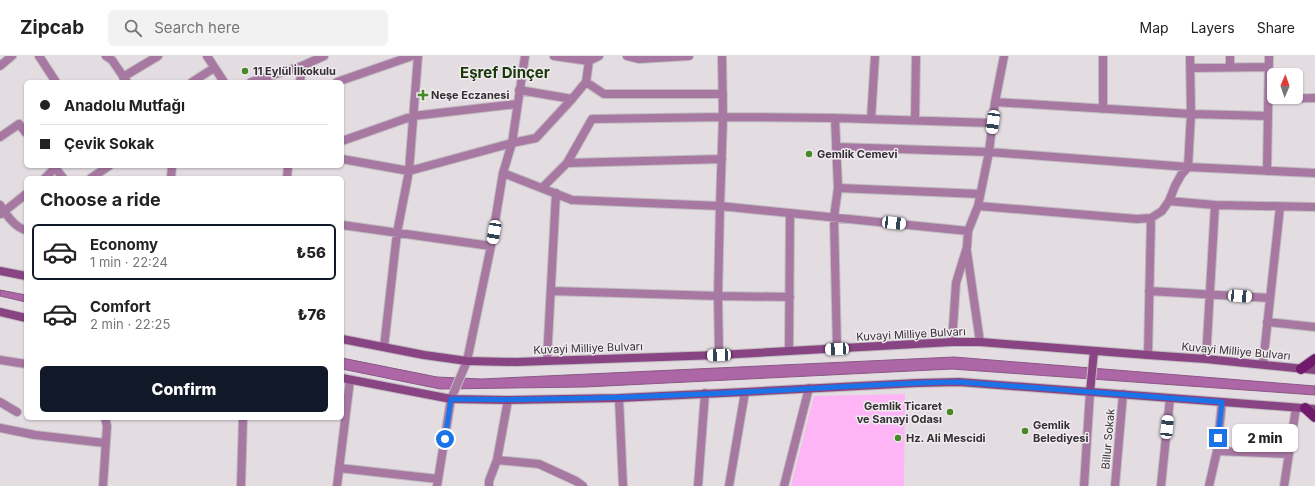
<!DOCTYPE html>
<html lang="en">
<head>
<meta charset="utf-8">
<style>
	body { margin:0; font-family:Inter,sans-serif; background:#f2f2f2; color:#222; height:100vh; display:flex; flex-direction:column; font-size:15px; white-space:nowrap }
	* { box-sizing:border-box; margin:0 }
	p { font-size:13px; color:#767676 }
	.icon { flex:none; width:22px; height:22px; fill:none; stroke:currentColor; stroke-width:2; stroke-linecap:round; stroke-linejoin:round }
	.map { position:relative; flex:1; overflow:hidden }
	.panel { position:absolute; left:24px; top:120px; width:320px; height:244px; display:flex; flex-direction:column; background:#fff; border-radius:6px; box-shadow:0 1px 3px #0004 }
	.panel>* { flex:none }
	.banner { position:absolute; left:24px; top:24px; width:320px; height:88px; border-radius:6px; box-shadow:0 1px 3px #0004; display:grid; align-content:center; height:88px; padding:0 16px; background:#fff }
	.needle { width:26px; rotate:2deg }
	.fabs { position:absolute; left:1267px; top:12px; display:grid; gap:8px }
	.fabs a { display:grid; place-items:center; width:36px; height:36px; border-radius:6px; background:#fff; box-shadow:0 1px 3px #0004; font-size:20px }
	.end { position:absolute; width:18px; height:18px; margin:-9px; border:5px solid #1a73e8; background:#fff; box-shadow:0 0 0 2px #fff }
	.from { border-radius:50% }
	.bubble { position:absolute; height:28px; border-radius:6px; background:#fff; box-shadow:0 1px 3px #0004; font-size:13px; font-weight:800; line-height:28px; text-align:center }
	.car { position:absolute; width:12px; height:24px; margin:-12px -6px; border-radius:5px; box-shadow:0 0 3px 1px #0007; background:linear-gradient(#fff 24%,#345 0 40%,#fff 0 76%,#345 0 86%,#fff 0) }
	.banner b { display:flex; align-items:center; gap:14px; height:38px; font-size:15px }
	.banner b+b { border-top:1px solid #e0e0e0 }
	.banner i { width:10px; height:10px; background:#222 }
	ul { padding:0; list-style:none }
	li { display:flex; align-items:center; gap:12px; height:56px; margin:0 8px 6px; padding:0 8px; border:2px solid transparent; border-radius:6px }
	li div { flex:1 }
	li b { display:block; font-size:15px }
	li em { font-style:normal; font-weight:800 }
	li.active { border-color:#111827 }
	li>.icon { width:36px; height:36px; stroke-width:1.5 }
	h2 { padding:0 16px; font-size:18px; line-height:48px }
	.action { display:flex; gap:8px; margin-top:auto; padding:8px 16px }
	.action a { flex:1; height:46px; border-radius:6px; background:#111827; color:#fff; font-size:16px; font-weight:800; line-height:46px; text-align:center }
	header { display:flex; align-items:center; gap:24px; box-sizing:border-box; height:56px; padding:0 20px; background:#fff; border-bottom:1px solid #e0e0e0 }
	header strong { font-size:19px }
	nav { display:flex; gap:22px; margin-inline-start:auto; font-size:14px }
	.search { width:280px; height:36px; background:#f2f2f2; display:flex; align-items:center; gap:10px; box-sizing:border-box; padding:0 14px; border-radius:6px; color:#767676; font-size:15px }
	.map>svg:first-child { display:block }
</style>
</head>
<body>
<header>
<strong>Zipcab</strong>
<div class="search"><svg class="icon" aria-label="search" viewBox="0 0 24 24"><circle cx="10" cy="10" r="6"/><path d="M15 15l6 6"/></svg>Search here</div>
<nav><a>Map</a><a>Layers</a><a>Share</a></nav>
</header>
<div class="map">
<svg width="1315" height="430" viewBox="0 0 1315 430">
	<rect width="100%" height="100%" fill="#e3dde2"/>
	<!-- green -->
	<path fill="#fdb5f5" d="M 905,338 L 904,430 L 791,430 L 814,340 Z"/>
	<!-- water -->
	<path fill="#ad67a6" stroke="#895784" d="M 0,234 L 26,239 L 26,246 L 0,240 Z
		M 954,301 L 1315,330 L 1315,339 L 952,313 L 585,331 L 440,333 L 342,313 L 342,302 L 437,321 L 481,323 Z"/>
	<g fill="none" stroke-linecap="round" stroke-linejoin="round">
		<!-- street casing -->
		<g stroke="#c0bbbf" stroke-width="10">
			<path id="street" d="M 39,0 L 56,26
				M 106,0 L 112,4 L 127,26
				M 207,0 L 224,26
				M 554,0 L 589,5 L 599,0
				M 627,0 L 639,3 L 689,0
				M 1103,0 L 1103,53
				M 1230,0 L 1230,11
				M 0,10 L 12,0
				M 1190,12 L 1268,11
				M 123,21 L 158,0
				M 192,26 L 214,12
				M 251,26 L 302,10 L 324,0
				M 300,26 L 302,10
				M 337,26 L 412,0
				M 586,26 L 604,38 L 723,38
				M 519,34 L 572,43
				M 1269,43 L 1315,42
				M 995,46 L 1191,58 L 1268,60
				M 835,62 L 838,132 L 834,161 L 837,293
				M 871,63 L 875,0
				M 915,64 L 916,0
				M 0,81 L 19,68 L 26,77
				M 342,85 L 413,60 L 517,48
				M 836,91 L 989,96 L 1188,111 L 1315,117
				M 342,103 L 409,115 L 512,87 L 536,82 L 572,43 L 586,26 L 589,5 L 586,0
				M 567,107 L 722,103
				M 54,110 L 63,122
				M 1267,115 L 1269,0
				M 503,117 L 572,144 L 720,150 L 968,175
				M 45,122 L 57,110
				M 91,122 L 109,110
				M 171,122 L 172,110
				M 287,122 L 288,110
				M 542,132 L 567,107 L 592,63 L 723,61 L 835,62 L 993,67
				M 838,132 L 980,138
				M 1169,145 L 1215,149 L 1315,151
				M 0,149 C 6,158 15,172 26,174
				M 978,150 L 1137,163 L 1151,162 L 1162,155 L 1169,145 L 1175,130 L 1181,119 L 1188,111 L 1191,58 L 1190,0
				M 1,158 L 26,138
				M 342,169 L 491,190
				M 967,196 L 980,286
				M 551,235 L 718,240 L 790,241
				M 1149,235 L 1270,242
				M 1267,266 L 1315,271
				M 952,286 L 956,227 L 967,191 L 968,175 L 978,150 L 989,96 L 995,46 L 1004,0
				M 384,291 L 397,177 L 409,115 L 418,0
				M 789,295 L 790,157
				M 719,299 L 718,240 L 720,150 L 723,61 L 722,0
				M 1148,299 L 1151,162
				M 1206,303 L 1215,149
				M 0,304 L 26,308
				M 547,304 L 556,137
				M 1263,308 L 1280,151
				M 619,342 L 623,430
				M 0,346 L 17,356
				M 0,372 L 35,379 L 105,387
				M 1217,395 L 1289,398
				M 497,404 L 539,408 L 576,425 L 583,430
				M 339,412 L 438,423
				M 103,430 L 107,370 L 105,362
				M 241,430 L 243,362
				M 337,430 L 350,324
				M 437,430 L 451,343 L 467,305 L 491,190 L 503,117 L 512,87 L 525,0
				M 489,430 L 489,425 L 497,404 L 508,344
				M 698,430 L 705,337
				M 729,430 L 745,336
				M 784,430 L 809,332
				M 1084,430 L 1090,336
				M 1115,430 L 1123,338
				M 1161,430 L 1170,342
				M 1209,430 L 1217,395 L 1222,346
				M 1284,430 L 1296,352"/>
		</g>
		<!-- secondary casing -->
		<g stroke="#c0bbbf" stroke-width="10">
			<path id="secondary" d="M 0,215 L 26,220
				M 0,256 L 26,262
				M 342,283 L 424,299 L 467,305 L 516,306 L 719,299 L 952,286 L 980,286 L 1148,299 L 1206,303 L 1315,314
				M 342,322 L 451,343 L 508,344 L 619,342 L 745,336 L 917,327 L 959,326 L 1315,353
				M 1090,336 L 1094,295"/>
		</g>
		<!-- primary casing -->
		<g stroke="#c0bbbf" stroke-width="12">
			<path id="primary" d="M 1301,313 L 1315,303
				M 1305,352 L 1315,361"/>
		</g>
		<!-- street -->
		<use href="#street" stroke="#a778a2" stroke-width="8"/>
		<!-- secondary -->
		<use href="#secondary" stroke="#894583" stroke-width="8"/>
		<!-- primary -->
		<use href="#primary" stroke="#71196c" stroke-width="10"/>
	</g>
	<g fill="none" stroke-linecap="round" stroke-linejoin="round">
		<!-- route -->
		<path stroke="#1a73e8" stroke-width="5" d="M 445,383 L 451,343 C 549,345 647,341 745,336 C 816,333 887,327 959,326 L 1222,346 L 1218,382"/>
	</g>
	<!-- markers -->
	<g fill="#498829" stroke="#f0eaef" stroke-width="1.5">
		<circle cx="245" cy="15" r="4"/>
		<path d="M421 33h4v4h4v4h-4v4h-4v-4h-4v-4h4z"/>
		<circle cx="809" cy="98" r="4"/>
		<circle cx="950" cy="356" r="4"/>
		<circle cx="1025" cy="375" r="4"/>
		<circle cx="898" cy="382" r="4"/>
	</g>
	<g text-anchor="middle" stroke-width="3" stroke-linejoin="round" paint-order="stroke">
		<!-- poi labels -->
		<g font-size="11" font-weight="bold" fill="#343133" stroke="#f0eaef" text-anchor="start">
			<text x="253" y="19">11 Eylül İlkokulu</text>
			<text x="431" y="43">Neşe Eczanesi</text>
			<text x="817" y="102">Gemlik Cemevi</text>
			<text x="942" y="354" text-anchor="end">Gemlik Ticaret<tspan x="942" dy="13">ve Sanayi Odası</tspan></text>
			<text x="1033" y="373">Gemlik<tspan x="1033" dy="13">Belediyesi</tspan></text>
			<text x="906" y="386">Hz. Ali Mescidi</text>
		</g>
		<!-- street labels -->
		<g font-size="11" fill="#343133" stroke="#f0eaef">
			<text transform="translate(911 278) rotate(-3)" y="4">Kuvayi Milliye Bulvarı</text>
			<text transform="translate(588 292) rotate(-2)" y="4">Kuvayi Milliye Bulvarı</text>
			<text transform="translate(1236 295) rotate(5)" y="4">Kuvayi Milliye Bulvarı</text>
			<text transform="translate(1108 383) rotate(-85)" y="4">Billur Sokak</text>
		</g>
		<!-- district labels -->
		<g font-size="15" font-weight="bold" fill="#1a390b" stroke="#f0eaef">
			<text x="505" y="22">Eşref Dinçer</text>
		</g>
	</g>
</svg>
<div class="fabs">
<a><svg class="needle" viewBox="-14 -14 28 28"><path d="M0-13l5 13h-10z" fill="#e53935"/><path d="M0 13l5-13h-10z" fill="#767676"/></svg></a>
</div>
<i class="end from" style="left:445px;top:383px"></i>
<i class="end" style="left:1218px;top:382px"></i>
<div class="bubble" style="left:1232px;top:368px;width:66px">2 min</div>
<i class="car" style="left:993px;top:66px;rotate:188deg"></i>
<i class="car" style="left:894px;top:167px;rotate:96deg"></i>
<i class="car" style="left:494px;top:176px;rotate:190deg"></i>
<i class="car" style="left:1240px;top:240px;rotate:94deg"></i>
<i class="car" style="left:837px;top:293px;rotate:267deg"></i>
<i class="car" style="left:719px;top:299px;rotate:268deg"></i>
<i class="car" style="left:1167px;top:371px;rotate:6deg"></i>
<div class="banner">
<b><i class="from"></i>Anadolu Mutfağı</b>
<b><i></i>Çevik Sokak</b>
</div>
<section class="panel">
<h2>Choose a ride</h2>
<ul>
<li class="active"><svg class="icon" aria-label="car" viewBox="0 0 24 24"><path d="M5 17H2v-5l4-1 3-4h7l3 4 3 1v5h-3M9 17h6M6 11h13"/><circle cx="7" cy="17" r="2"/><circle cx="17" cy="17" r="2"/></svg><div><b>Economy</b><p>1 min · 22:24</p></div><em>₺56</em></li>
<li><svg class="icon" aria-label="car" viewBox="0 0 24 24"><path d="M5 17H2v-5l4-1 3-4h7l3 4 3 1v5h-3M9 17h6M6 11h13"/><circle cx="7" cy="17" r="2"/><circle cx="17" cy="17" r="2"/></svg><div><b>Comfort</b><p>2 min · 22:25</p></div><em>₺76</em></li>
</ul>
<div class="action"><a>Confirm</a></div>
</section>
</div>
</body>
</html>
